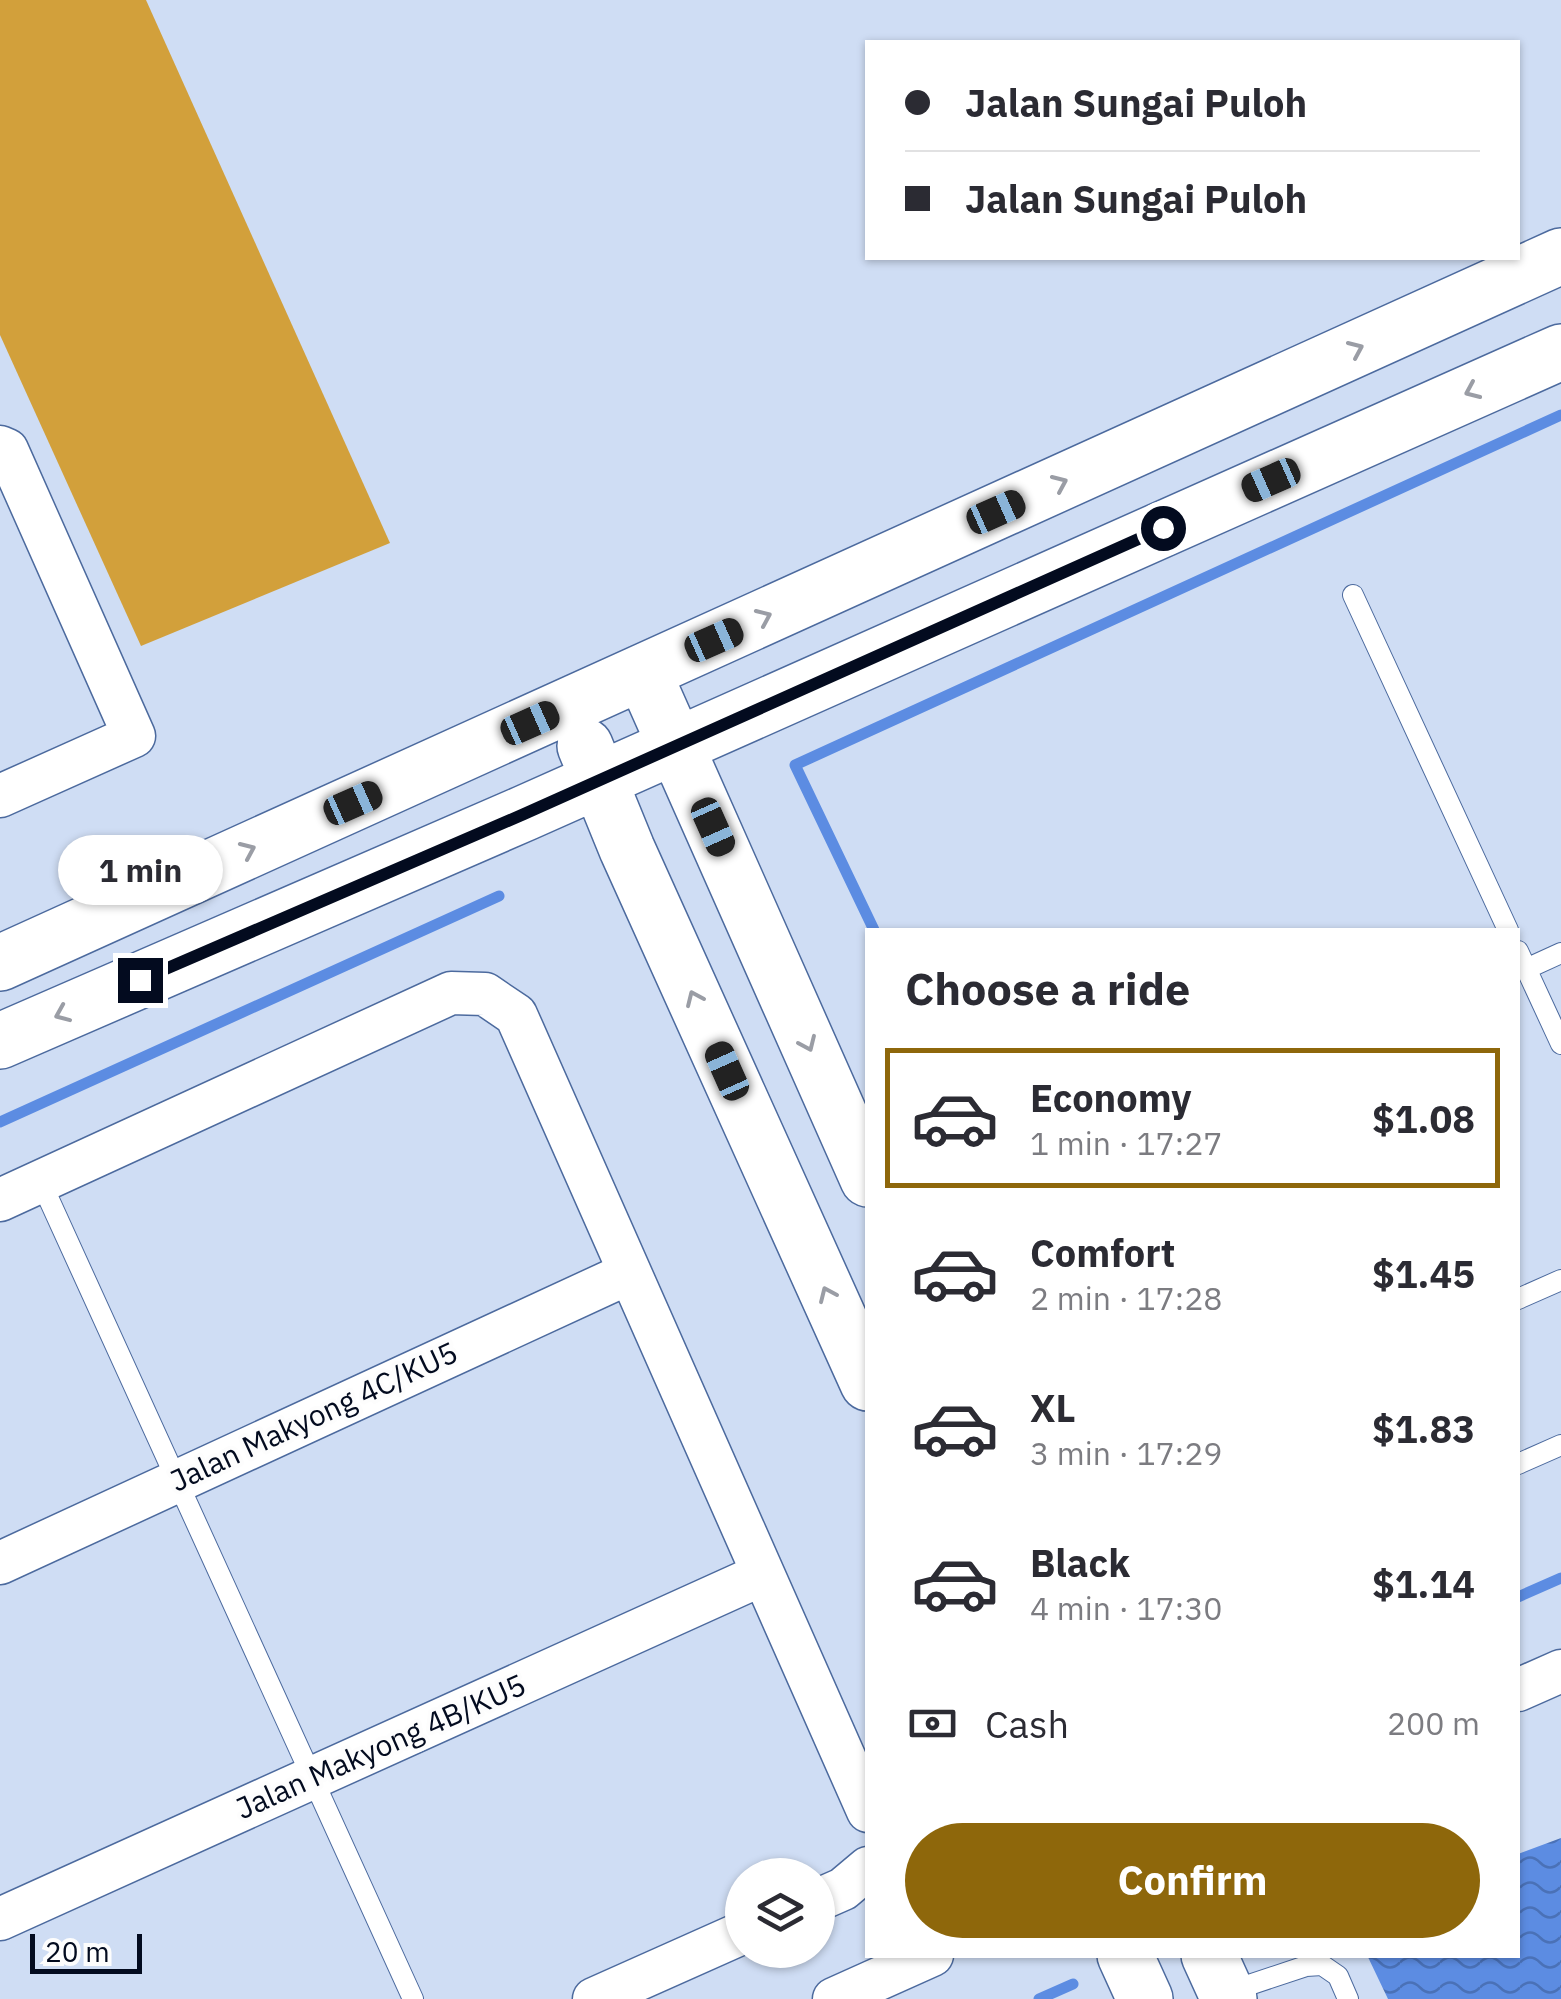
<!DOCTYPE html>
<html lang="en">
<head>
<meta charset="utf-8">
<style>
	body { margin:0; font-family:"IBM Plex Sans",sans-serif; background:#f7f7f7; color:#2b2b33; height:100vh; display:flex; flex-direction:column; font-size:38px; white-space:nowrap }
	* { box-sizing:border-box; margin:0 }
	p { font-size:32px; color:#7c7c81 }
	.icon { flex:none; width:55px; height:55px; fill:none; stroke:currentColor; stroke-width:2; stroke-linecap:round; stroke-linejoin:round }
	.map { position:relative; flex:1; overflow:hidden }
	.sheet { position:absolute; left:865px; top:928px; width:655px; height:1030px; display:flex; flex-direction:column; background:#fff; border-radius:0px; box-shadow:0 2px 8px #0004 }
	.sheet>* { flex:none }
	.banner { position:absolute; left:865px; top:40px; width:655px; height:220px; border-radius:0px; box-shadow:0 2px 8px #0004; display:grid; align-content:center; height:220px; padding:0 40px; background:#fff }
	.tools { position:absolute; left:725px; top:1858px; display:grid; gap:20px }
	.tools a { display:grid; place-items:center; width:110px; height:110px; border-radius:50%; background:#fff; box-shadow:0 2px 8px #0004; font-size:50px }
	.scale { position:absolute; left:30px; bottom:25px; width:112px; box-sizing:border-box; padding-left:10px; border:5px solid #030b1f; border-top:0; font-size:28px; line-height:35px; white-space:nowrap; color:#030b1f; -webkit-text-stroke:8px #fdfdfd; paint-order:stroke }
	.end { position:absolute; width:45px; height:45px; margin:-22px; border:12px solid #030b1f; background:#fff; box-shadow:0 0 0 5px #fff }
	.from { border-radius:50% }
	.bubble { position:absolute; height:70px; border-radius:35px; background:#fff; box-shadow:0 2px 8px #0004; font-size:32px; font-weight:800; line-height:70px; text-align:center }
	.car { position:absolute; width:30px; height:60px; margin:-30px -15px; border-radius:12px; box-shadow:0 0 8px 2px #0007; background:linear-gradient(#222 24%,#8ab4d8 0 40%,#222 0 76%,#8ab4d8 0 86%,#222 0) }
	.banner b { display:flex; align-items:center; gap:35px; height:95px; font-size:38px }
	.banner b+b { border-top:2px solid #e1e1e2 }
	.banner i { width:25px; height:25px; background:#2b2b33 }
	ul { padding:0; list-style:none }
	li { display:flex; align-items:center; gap:30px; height:140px; margin:0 20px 15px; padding:0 20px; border:5px solid transparent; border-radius:0px }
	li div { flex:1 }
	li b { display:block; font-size:38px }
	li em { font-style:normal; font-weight:800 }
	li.selected { border-color:#8e670b }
	li>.icon { width:90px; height:90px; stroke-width:1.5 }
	h2 { padding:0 40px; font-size:45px; line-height:120px }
	.pay { display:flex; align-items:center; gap:25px; height:110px; padding:0 40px; font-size:38px }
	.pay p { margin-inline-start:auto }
	.primary-button { display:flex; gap:20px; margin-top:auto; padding:20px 40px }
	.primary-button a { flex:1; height:115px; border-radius:60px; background:#8e670b; color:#fff; font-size:40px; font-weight:800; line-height:115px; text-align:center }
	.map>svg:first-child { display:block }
</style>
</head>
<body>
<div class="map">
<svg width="1561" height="1999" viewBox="0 0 1561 1999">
	<defs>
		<pattern id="water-waves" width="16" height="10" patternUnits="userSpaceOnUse" patternTransform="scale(2.5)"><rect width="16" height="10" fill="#5c8ce2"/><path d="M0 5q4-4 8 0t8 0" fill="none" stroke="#4a71b7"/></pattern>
	</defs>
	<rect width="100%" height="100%" fill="#cfddf4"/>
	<!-- park -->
	<path fill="#d2a03b" d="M 0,0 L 146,0 L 390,543 L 141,646 L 0,335 Z"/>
	<!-- water -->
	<path fill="url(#water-waves)" d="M 1561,1838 L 1561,1999 L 1388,1999 L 1367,1955 L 1518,1955 L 1518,1854 Z"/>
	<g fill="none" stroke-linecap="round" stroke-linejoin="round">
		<!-- stream -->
		<path stroke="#5c8ce2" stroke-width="11" d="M 874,930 L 795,765 L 1561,415
			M 0,1122 L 499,896
			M 1518,1597 L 1561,1578
			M 1039,1999 L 1073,1984"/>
		<!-- lane casing -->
		<g stroke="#4c6a9e" stroke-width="22">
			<path id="lane" d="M 1353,595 L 1508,930
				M 1518,951 L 1561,1044
				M 1526,969 L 1561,953
				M 41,1182 L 413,1999
				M 1518,1299 L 1561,1280
				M 1518,1464 L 1561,1445
				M 1228,1992 L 1306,1966 L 1322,1965 L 1338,1976 L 1348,1999"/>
		</g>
		<!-- street casing -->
		<g stroke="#4c6a9e" stroke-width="45">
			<path id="street" d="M 0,447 L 7,450 L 134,736 L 0,796
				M 0,1200 L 451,993 L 485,994 L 516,1015 L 868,1811
				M 0,1563 L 629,1273
				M 1518,1690 L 1561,1671
				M 818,1900 L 843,1889 L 868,1868
				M 0,1919 L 761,1575
				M 594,1999 L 742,1933
				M 834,1999 L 932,1955"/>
		</g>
		<!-- secondary casing -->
		<g stroke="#4c6a9e" stroke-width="58">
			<path id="secondary" d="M 643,672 L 868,1179
				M 585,746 L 627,849 L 868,1383
				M 0,963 L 1561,256
				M 0,1041 L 525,813 L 1561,352
				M 1125,1955 L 1145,1999
				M 1209,1955 L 1229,1999"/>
		</g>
		<!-- lane -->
		<use href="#lane" stroke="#fff" stroke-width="20"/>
		<!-- street -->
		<use href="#street" stroke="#fff" stroke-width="42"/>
		<!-- secondary -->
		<use href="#secondary" stroke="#fff" stroke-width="55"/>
	</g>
	<!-- one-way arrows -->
	<defs><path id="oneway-chevron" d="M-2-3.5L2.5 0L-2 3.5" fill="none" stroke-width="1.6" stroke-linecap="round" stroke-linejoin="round" transform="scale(2.5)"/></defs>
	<g stroke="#9a9da5">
		<use href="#oneway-chevron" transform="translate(1356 349) rotate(-24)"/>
		<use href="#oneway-chevron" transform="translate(1472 391) rotate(156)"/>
		<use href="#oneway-chevron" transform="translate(1060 483) rotate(-24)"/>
		<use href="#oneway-chevron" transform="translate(764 617) rotate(-24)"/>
		<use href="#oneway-chevron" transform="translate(248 850) rotate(-24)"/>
		<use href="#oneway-chevron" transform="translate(694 998) rotate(-114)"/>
		<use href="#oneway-chevron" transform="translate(62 1014) rotate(157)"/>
		<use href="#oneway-chevron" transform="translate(808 1044) rotate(66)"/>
		<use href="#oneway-chevron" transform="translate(827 1294) rotate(-114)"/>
	</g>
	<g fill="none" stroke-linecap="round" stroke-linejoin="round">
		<!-- route -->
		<path stroke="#030b1f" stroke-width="12" d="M 140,980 L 524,814 L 1163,528"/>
	</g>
	<g text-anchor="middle" stroke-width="8" stroke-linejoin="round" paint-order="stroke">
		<!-- street labels -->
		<g font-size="30" fill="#030b1f" stroke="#fdfdfd">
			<text transform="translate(314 1417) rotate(-25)" y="10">Jalan Makyong 4C/KU5</text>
			<text transform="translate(381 1747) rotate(-24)" y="10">Jalan Makyong 4B/KU5</text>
		</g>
	</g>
</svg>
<div class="tools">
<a><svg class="icon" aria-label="layers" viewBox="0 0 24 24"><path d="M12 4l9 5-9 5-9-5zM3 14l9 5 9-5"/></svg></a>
</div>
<div class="scale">20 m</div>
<i class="end from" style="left:1163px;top:528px"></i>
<i class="end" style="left:140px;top:980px"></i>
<div class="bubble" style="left:58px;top:835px;width:165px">1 min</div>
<i class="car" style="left:1271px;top:480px;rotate:246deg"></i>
<i class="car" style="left:996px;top:512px;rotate:66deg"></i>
<i class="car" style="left:714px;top:640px;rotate:66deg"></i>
<i class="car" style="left:530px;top:723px;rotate:66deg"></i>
<i class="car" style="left:353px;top:803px;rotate:66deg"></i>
<i class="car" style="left:713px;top:827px;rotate:156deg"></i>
<i class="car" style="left:727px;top:1071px;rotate:336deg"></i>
<div class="banner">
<b><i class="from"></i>Jalan Sungai Puloh</b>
<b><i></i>Jalan Sungai Puloh</b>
</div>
<section class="sheet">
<h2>Choose a ride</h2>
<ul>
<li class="selected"><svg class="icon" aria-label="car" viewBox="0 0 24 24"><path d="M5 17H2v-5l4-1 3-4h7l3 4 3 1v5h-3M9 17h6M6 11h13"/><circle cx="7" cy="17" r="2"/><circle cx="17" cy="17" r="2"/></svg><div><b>Economy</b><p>1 min · 17:27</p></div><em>$1.08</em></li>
<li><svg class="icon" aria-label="car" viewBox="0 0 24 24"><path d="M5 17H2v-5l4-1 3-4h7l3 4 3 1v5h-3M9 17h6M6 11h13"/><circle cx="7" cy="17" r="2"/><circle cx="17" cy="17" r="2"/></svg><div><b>Comfort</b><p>2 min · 17:28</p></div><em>$1.45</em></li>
<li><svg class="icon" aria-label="car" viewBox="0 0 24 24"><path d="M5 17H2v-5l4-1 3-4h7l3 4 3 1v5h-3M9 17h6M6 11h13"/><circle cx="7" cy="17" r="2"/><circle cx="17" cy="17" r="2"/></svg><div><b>XL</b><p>3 min · 17:29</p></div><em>$1.83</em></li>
<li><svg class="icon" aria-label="car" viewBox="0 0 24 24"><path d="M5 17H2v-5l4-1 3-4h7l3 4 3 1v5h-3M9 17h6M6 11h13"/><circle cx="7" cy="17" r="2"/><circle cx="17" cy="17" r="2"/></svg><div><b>Black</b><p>4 min · 17:30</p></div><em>$1.14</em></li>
</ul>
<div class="pay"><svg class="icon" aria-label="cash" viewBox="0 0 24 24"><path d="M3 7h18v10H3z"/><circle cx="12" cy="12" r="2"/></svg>Cash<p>200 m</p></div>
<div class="primary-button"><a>Confirm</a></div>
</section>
</div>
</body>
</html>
